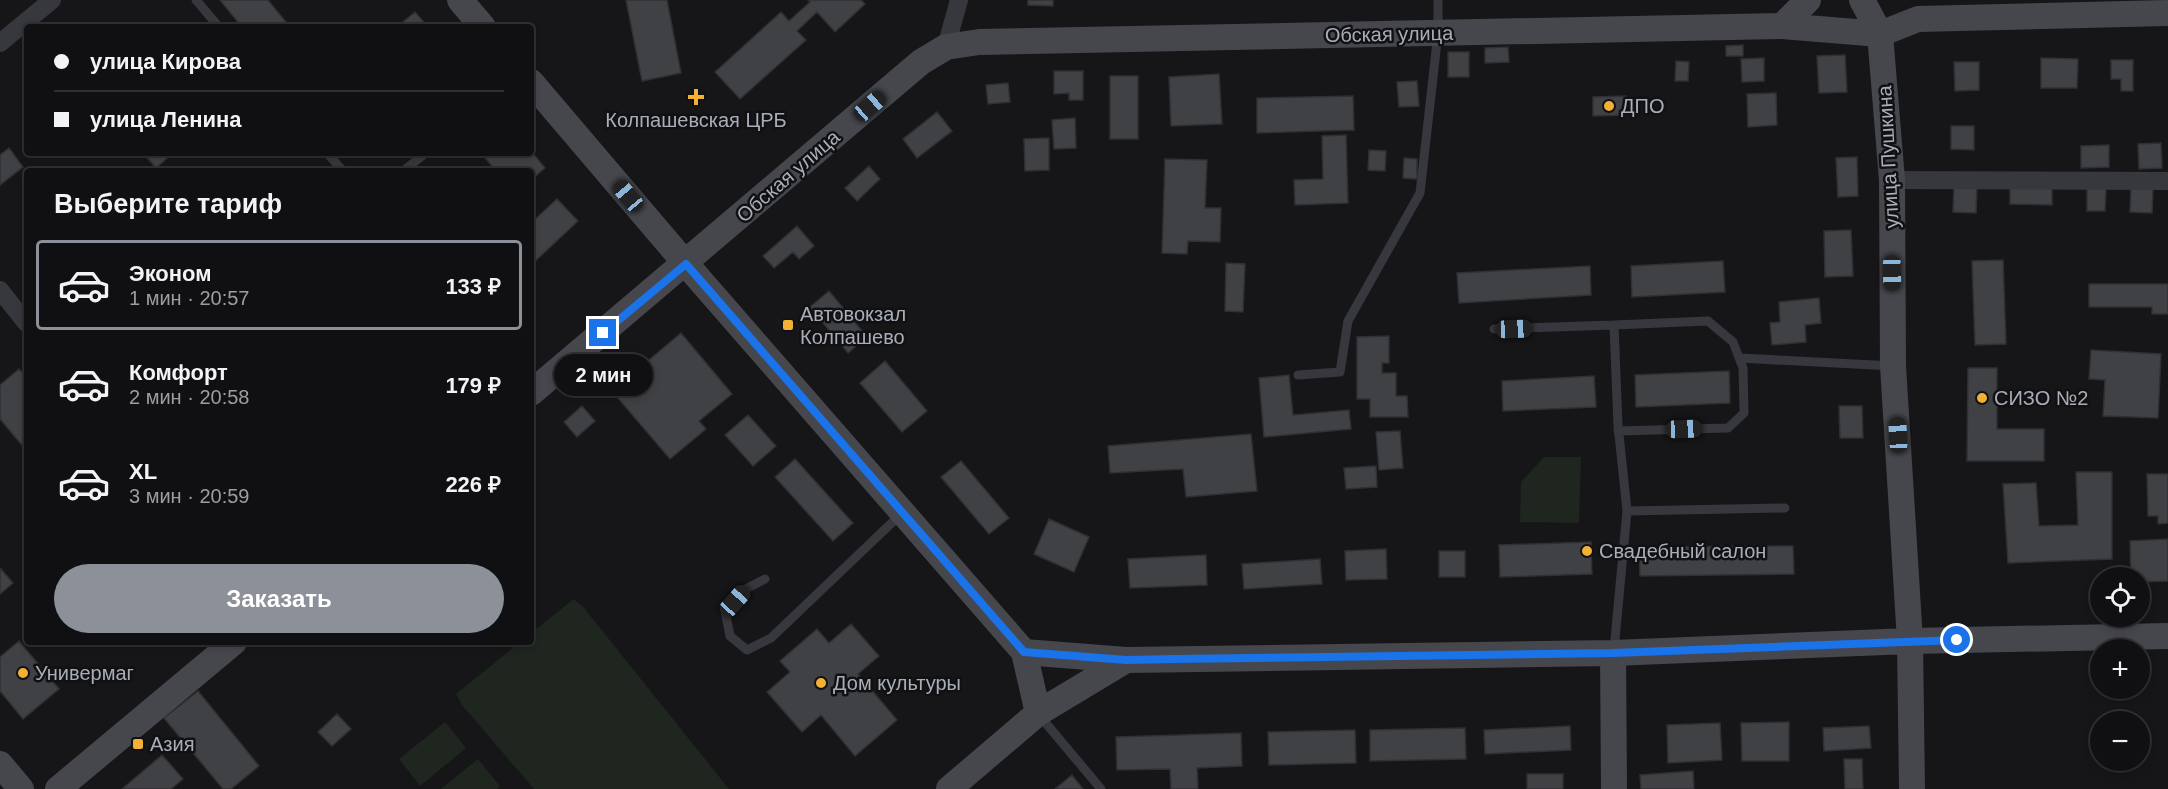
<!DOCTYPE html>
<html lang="ru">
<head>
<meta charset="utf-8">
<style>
	body { margin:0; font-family:Arial,sans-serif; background:#19191b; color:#f1f3f6; height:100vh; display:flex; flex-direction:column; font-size:22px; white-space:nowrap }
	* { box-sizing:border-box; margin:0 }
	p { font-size:20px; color:#9c9d9f }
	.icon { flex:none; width:33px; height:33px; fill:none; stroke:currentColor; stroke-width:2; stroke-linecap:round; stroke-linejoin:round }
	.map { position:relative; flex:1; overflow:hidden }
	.side { position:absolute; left:24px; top:168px; width:510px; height:477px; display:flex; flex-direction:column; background:#101012; border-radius:6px; box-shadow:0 3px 9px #0003,0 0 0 2px #303032 }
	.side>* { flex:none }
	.banner { position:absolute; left:24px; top:24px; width:510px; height:132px; border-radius:6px; box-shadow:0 3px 9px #0003,0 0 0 2px #303032; display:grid; align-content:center; height:132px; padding:0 30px; background:#101012 }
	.fabs { position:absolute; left:2090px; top:567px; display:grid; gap:12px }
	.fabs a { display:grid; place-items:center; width:60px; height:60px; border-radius:50%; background:#101012; box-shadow:0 3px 9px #0003,0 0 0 2px #303032; font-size:30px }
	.end { position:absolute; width:27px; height:27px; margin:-14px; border:8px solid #1a73e8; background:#fff; box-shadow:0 0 0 3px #fff }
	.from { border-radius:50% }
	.bubble { position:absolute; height:42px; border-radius:21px; background:#101012; box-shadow:0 3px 9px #0003,0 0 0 2px #303032; font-size:20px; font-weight:800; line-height:42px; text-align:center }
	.car { position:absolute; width:18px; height:36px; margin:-18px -9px; border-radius:8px; box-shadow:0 0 4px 2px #0007; background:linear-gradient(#222 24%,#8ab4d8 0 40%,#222 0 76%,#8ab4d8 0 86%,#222 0) }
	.banner b { display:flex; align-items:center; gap:21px; height:57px; font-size:22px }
	.banner b+b { border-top:2px solid #303032 }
	.banner i { width:15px; height:15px; background:#f1f3f6 }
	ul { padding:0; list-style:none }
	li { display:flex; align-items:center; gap:18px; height:90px; margin:0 12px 9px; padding:0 18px; border:3px solid transparent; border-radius:6px }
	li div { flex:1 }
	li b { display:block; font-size:22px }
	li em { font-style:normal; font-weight:800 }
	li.selected { border-color:#8c9099 }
	li>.icon { width:54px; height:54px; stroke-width:1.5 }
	h2 { padding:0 30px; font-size:27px; line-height:72px }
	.cta { display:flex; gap:12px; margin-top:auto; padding:12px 30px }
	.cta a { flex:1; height:69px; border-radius:36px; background:#8c9099; color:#fff; font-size:24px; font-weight:800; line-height:69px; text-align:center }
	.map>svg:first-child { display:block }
</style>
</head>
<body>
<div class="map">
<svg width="2168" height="789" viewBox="0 0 2168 789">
	<rect width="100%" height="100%" fill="#161618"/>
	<!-- green -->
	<path fill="#1e261f" d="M 1544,457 L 1581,457 L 1579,523 L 1520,522 L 1521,482 Z
		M 574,599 L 584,608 L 729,789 L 534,789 L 462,705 L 456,694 L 520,642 L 531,642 L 531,633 Z
		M 445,722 L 466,748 L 420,786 L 399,759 Z
		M 478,759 L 500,786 L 497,789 L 441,789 Z"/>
	<!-- building -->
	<path fill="#404145" stroke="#303034" stroke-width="1.5" d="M 220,0 L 268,0 L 290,27 L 242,27 Z
		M 626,0 L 667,0 L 681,73 L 642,81 Z
		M 808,0 L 861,0 L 865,4 L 835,32 L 817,12 L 797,31 L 806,40 L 740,99 L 715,72 L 781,12 L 789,21 L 810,2 Z
		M 1028,0 L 1053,0 L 1053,6 L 1028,5 Z
		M 415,12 L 428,27 L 397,27 Z
		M 1743,45 L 1743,56 L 1726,56 L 1726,46 Z
		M 1508,47 L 1509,62 L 1485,63 L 1485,48 Z
		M 1448,52 L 1469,52 L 1469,77 L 1448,77 Z
		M 1845,55 L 1847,92 L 1819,93 L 1817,56 Z
		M 1764,58 L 1764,81 L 1742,82 L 1741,59 Z
		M 2041,58 L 2078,59 L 2077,88 L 2041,88 Z
		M 2111,60 L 2133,60 L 2133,91 L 2121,91 L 2121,79 L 2111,79 Z
		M 1676,61 L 1689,62 L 1688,81 L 1675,81 Z
		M 1954,62 L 1979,62 L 1979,90 L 1955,91 Z
		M 1054,71 L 1083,71 L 1083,100 L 1069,100 L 1069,93 L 1054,94 Z
		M 1219,74 L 1222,124 L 1171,126 L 1169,77 Z
		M 1110,76 L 1138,76 L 1138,139 L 1110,139 Z
		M 1417,81 L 1419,106 L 1399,107 L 1397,82 Z
		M 1008,83 L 1010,102 L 988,104 L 986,85 Z
		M 1776,93 L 1777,125 L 1748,127 L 1747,94 Z
		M 1353,96 L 1354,130 L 1257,133 L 1257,98 Z
		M 1626,96 L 1626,115 L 1593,116 L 1593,97 Z
		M 937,112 L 952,131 L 917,158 L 903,139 Z
		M 1075,118 L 1076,148 L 1054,149 L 1052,120 Z
		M 1951,126 L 1974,126 L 1974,150 L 1951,149 Z
		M 1346,135 L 1348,203 L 1295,205 L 1294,180 L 1323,179 L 1322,136 Z
		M 1049,138 L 1049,170 L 1025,171 L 1024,139 Z
		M 2161,143 L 2162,168 L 2139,169 L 2138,144 Z
		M 2109,145 L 2109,167 L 2081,168 L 2081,146 Z
		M 9,148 L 23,167 L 0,185 L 0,155 Z
		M 1369,150 L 1386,151 L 1385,171 L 1368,170 Z
		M 531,151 L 545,168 L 531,180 L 531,171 L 496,171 L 481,153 L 531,153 Z
		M 143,153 L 173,153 L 156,168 Z
		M 1857,157 L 1858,196 L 1838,197 L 1836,158 Z
		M 1404,158 L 1417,159 L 1417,179 L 1403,178 Z
		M 1165,159 L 1207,160 L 1205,208 L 1221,208 L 1220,242 L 1188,241 L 1187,254 L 1162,253 Z
		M 869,166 L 880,179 L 857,201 L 845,188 Z
		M 2010,185 L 2052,186 L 2052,205 L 2010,204 Z
		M 1954,186 L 1977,186 L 1976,213 L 1953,212 Z
		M 2087,188 L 2106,188 L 2105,211 L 2087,211 Z
		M 2131,188 L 2153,189 L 2152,213 L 2130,212 Z
		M 557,199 L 578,221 L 531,265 L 531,223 Z
		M 797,226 L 814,246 L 799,259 L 793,252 L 774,268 L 763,256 Z
		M 1851,230 L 1853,276 L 1825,277 L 1824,231 Z
		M 2003,260 L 2006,344 L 1975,345 L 1972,261 Z
		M 1723,261 L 1725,292 L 1632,297 L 1631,266 Z
		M 1226,263 L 1245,264 L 1243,312 L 1225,311 Z
		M 1590,266 L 1591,295 L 1459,303 L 1457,273 Z
		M 2089,284 L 2168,284 L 2168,314 L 2152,314 L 2152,307 L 2089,307 Z
		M 829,291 L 867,337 L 848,353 L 810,307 Z
		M 1819,298 L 1821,323 L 1805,325 L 1806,342 L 1772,345 L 1770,323 L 1780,322 L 1779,302 Z
		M 681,333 L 732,394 L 699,421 L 706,429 L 670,459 L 612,391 Z
		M 1389,336 L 1389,363 L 1382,363 L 1382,373 L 1396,373 L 1396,396 L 1407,396 L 1408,417 L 1370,417 L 1370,399 L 1357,399 L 1357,337 Z
		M 2091,350 L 2161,354 L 2158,418 L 2103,416 L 2105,380 L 2089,379 Z
		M 885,361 L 927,411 L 902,432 L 860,383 Z
		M 1968,368 L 1997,368 L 1997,429 L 2044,429 L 2044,461 L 1967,461 Z
		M 19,369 L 27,378 L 27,451 L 0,419 L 0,385 Z
		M 1729,371 L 1730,403 L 1636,407 L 1635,375 Z
		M 1289,375 L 1293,415 L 1349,410 L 1351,429 L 1264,437 L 1259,378 Z
		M 1594,376 L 1596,407 L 1503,411 L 1502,381 Z
		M 582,406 L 595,421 L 577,437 L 564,422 Z
		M 1839,406 L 1862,406 L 1863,438 L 1840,438 Z
		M 748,415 L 776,446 L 753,466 L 725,435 Z
		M 1400,431 L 1403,468 L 1379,470 L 1376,432 Z
		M 1251,434 L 1257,491 L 1186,497 L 1183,469 L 1110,473 L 1108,446 Z
		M 795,459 L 853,523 L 833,541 L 775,477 Z
		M 961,461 L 1009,518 L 989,534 L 941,477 Z
		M 1376,466 L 1377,487 L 1346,489 L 1344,468 Z
		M 2076,472 L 2112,472 L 2112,559 L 2008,563 L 2003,484 L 2036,483 L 2039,526 L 2078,525 Z
		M 2147,474 L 2168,474 L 2168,523 L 2158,524 L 2158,516 L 2148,516 Z
		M 1049,519 L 1089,537 L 1074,572 L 1034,554 Z
		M 2168,539 L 2168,581 L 2139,582 L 2139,578 L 2131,578 L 2130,541 Z
		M 1591,542 L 1592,574 L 1500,577 L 1499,545 Z
		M 1793,546 L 1794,574 L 1640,576 L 1639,547 Z
		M 1386,549 L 1387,579 L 1346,580 L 1345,551 Z
		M 1439,551 L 1465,551 L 1465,577 L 1439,577 Z
		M 1206,555 L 1207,585 L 1130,588 L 1128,559 Z
		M 1320,559 L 1322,584 L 1244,589 L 1242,564 Z
		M 0,568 L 13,583 L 0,594 Z
		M 851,624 L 879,656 L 858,674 L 897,720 L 855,756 L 821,715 L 802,732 L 767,692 L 790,672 L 780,661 L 817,629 L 829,643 Z
		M 19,641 L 59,689 L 23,719 L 0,691 L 0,657 Z
		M 198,691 L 259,766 L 231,789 L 223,789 L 164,718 Z
		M 337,714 L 351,729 L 332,746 L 318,732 Z
		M 1789,722 L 1789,761 L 1742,761 L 1741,723 Z
		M 1720,723 L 1722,760 L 1668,763 L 1667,725 Z
		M 1570,726 L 1571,750 L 1485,754 L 1484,730 Z
		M 1869,726 L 1871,748 L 1824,751 L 1823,728 Z
		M 1465,728 L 1466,759 L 1370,761 L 1370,730 Z
		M 1355,730 L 1356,763 L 1269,765 L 1268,732 Z
		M 1241,733 L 1242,766 L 1197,768 L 1198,789 L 1171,789 L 1170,769 L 1117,770 L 1116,737 Z
		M 162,755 L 183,779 L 171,789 L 122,789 Z
		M 1844,759 L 1862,759 L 1863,789 L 1845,789 Z
		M 1693,771 L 1694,789 L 1641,789 L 1640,775 Z
		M 1527,774 L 1563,774 L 1563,789 L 1527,789 Z
		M 1072,775 L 1083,789 L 1055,789 Z"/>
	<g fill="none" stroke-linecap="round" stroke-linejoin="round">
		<!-- lane -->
		<path stroke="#37383d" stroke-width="9" d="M 196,0 L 219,27
			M 327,153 L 343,171
			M 403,171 L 426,153
			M 1614,325 L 1708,321 L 1733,342 L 1743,368 L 1744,413 L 1728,428 L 1618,431
			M 1494,329 L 1614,325 L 1618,425 L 1627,511 L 1614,650
			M 1739,358 L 1893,366
			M 1298,375 L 1340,372 L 1348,321 L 1420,193 L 1438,33 L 1438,0
			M 1627,511 L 1785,508
			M 765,579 L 744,590 L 725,611 L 730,636 L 747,650 L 771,638 L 901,514
			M 1039,715 L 1101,789"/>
		<!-- street -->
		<path stroke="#37383d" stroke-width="18" d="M 0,43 L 52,0
			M 946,47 L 959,0
			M 1892,180 L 2168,181
			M 0,290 L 27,324"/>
		<!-- secondary -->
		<path stroke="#45474d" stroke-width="26" d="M 460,0 L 483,27
			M 1862,0 L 1880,34 L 1892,180 L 1893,366 L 1910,641
			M 1782,26 L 1808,0
			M 531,82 L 686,264 L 1024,652 L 1038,713
			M 531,393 L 921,62 L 946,47 L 979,42 L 1782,26 L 1880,34 L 1918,19 L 2168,13
			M 1910,641 L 1912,789
			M 1024,652 L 1126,660 L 1613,653 L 1910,641 L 2168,636
			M 1613,653 L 1614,789
			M 0,764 L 21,789
			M 58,789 L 234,642
			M 949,789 L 1038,713 L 1126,660"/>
	</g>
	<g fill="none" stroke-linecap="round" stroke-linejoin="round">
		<!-- route -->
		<path stroke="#1a73e8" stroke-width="8" d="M 603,333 L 686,264 L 1024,652 L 1126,660 L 1174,659 L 1613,653 L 1957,640"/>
	</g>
	<!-- markers -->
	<g fill="#f2b134" stroke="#111113" stroke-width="2">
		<path d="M693 88h6v6h6v6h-6v6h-6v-6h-6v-6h6z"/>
		<circle cx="1609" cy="106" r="6"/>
		<rect x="782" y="319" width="12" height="12" rx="3"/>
		<circle cx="1982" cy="398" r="6"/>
		<circle cx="1587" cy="551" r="6"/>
		<circle cx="23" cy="673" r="6"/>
		<circle cx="821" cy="683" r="6"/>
		<rect x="132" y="738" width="12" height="12" rx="3"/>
	</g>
	<g text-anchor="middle" stroke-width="5" stroke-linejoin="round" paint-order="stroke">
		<!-- street labels -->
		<g font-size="20" fill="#a8adb8" stroke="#111113">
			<text transform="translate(1389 34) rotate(-1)" y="7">Обская улица</text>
			<text transform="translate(1888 157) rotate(-93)" y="7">улица Пушкина</text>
			<text transform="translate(788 176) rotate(-41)" y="7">Обская улица</text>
		</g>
		<!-- poi labels -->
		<g font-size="20" fill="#a8adb8" stroke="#111113" text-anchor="start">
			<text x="1621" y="113">ДПО</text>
			<text x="696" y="127" text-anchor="middle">Колпашевская ЦРБ</text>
			<text x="800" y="321">Автовокзал<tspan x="800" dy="23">Колпашево</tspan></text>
			<text x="1994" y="405">СИЗО №2</text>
			<text x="1599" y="558">Свадебный салон</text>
			<text x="35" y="680">Универмаг</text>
			<text x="833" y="690">Дом культуры</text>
			<text x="150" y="751">Азия</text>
		</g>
	</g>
</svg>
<div class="fabs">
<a><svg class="icon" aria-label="locate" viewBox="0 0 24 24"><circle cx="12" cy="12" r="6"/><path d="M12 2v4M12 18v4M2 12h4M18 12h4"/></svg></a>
<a>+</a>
<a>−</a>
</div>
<i class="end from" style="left:1957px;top:640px"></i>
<i class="end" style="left:603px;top:333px"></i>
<div class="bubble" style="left:554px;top:354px;width:99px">2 мин</div>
<i class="car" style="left:870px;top:106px;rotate:49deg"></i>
<i class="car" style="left:628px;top:196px;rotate:320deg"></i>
<i class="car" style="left:1892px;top:273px;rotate:179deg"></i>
<i class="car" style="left:1514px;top:329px;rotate:88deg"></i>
<i class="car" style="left:1684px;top:429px;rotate:88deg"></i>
<i class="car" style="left:1898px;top:435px;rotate:357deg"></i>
<i class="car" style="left:735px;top:601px;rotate:42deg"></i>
<div class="banner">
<b><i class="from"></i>улица Кирова</b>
<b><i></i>улица Ленина</b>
</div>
<section class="side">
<h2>Выберите тариф</h2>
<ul>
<li class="selected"><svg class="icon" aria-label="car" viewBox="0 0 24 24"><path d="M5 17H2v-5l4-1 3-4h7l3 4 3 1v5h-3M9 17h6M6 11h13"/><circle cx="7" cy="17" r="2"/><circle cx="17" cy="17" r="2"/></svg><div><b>Эконом</b><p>1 мин · 20:57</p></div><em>133 ₽</em></li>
<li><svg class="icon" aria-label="car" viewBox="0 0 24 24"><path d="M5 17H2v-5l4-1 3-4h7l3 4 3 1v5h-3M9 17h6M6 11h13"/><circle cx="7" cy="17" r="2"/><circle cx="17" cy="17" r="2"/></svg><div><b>Комфорт</b><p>2 мин · 20:58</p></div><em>179 ₽</em></li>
<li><svg class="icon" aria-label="car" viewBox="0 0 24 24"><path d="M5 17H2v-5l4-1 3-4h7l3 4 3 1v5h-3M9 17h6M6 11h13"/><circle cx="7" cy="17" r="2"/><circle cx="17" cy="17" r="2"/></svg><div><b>XL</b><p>3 мин · 20:59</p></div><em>226 ₽</em></li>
</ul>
<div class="cta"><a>Заказать</a></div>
</section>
</div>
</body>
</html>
